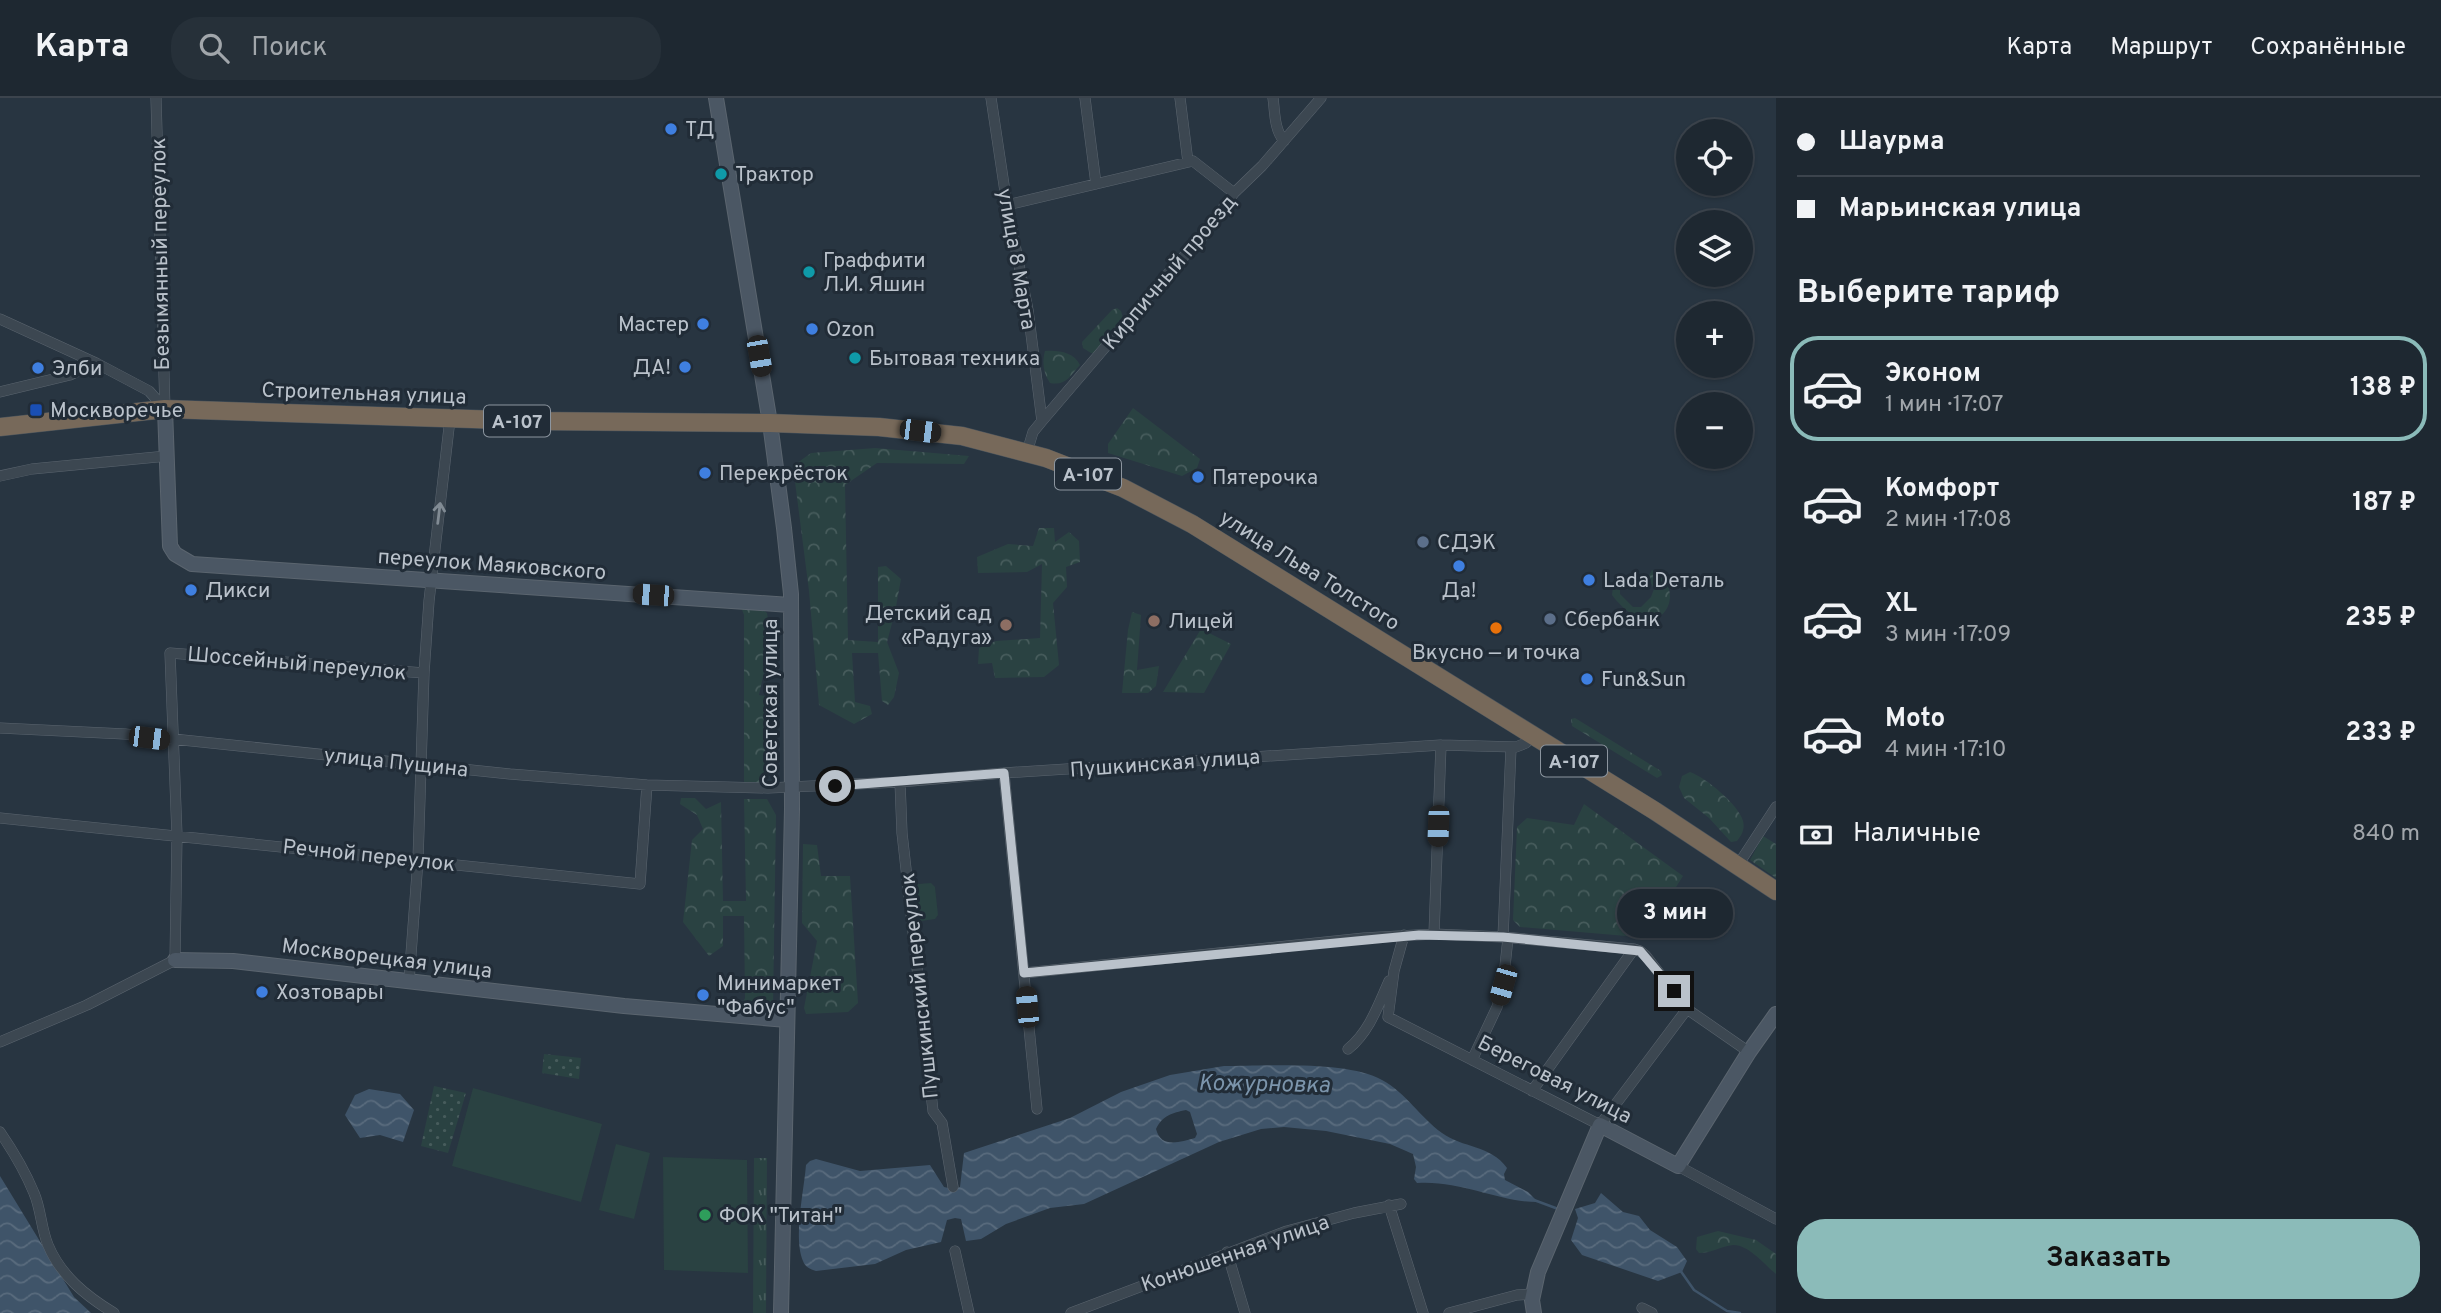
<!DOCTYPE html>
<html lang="ru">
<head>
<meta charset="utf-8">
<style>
	body { margin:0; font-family:Overpass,sans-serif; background:#263039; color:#f1f3f6; height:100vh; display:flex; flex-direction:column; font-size:26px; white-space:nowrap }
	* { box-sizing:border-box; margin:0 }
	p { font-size:23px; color:#a1a6ab }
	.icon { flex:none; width:38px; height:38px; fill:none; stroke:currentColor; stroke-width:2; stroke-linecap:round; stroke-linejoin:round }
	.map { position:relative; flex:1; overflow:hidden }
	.side { display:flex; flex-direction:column; background:#1e2831; width:665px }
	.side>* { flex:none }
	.hud { display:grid; align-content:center; height:154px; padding:0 21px; background:#1e2831 }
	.buttons { position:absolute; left:1676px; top:21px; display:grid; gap:14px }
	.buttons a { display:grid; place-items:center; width:77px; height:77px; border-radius:50%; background:#1e2831; box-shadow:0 2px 5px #0004,0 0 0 2px #3c444d; font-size:35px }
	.end { position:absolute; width:32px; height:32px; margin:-16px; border:9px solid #bac2cb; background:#111; box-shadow:0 0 0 4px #111 }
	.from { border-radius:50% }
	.bubble { position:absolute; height:49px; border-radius:24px; background:#1e2831; box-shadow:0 2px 5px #0004,0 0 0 2px #3c444d; font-size:23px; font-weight:700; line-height:49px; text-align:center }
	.car { position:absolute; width:21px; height:42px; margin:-21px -10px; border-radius:9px; box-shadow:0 0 5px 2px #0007; background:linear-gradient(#222 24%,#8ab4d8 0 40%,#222 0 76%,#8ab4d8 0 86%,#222 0) }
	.hud b { display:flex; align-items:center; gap:24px; height:66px; font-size:26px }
	.hud b+b { border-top:2px solid #3c444d }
	.hud i { width:18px; height:18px; background:#f1f3f6 }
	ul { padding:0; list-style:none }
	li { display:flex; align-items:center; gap:21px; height:105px; margin:0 14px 10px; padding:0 7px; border:4px solid transparent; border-radius:28px }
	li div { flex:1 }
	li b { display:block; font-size:26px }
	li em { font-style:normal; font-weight:700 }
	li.active { border-color:#8bbbb9 }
	li>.icon { width:63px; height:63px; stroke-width:1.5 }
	h2 { padding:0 21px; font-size:32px; line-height:84px }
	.pay { display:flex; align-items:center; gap:18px; height:77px; padding:0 21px; font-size:26px }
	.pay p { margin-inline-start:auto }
	.action { display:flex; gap:14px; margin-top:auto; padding:14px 21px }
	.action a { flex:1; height:80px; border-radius:28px; background:#8bbbb9; color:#111; font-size:28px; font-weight:700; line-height:80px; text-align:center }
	header { display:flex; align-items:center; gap:42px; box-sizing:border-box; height:98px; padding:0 35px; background:#1e2831; border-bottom:2px solid #3c444d }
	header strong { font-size:33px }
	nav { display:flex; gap:38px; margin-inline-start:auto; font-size:24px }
	.search { width:490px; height:63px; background:#263039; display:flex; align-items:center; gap:18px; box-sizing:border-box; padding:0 24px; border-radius:28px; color:#a1a6ab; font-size:26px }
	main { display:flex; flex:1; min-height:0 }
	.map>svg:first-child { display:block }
</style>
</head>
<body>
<header>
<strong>Карта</strong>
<div class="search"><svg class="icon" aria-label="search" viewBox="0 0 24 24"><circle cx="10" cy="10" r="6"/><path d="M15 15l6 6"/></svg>Поиск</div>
<nav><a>Карта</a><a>Маршрут</a><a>Сохранённые</a></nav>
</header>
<main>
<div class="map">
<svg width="1776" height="1215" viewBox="0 0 1776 1215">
	<defs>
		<pattern id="grass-tufts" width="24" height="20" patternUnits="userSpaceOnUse" patternTransform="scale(1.75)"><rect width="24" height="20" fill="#2a4242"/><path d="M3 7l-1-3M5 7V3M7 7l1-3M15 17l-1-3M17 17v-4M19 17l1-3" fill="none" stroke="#475c5c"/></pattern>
		<pattern id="forest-crowns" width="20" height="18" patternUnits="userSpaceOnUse" patternTransform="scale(1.75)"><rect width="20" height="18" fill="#2a4242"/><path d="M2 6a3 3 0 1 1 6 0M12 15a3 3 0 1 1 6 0" fill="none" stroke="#475c5c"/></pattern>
		<pattern id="park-dots" width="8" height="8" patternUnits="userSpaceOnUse" patternTransform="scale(1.75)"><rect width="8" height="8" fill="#2a4242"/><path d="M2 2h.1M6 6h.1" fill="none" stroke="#475c5c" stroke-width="1.8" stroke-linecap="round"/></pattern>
		<pattern id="water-waves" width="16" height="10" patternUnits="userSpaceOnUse" patternTransform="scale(1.75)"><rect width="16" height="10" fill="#3f5469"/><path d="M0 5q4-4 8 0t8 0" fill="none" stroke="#596b7d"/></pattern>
	</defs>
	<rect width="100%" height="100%" fill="#283541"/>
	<!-- grass -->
	<path fill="url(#grass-tufts)" d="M 754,1060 L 767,1060 L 766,1215 L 753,1215 Z"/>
	<!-- forest -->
	<path fill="url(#forest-crowns)" d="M 1117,210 L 1121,213 L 1123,220 L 1095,255 L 1091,255 L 1083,250 L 1082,244 L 1112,212 Z
		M 1045,253 C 1058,252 1074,254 1080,267 C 1070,278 1066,288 1050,285 C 1043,275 1042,264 1045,253 Z
		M 1133,310 L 1200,361 L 1197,370 L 1182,378 L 1108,355 L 1108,346 Z
		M 875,350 L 969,358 L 964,366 L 877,365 L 845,387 L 848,542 L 878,544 L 878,469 L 886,468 L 901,481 L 895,514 L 887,544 L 899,575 L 894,599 L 888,607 L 882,603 L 878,555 L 852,555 L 855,604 L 870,608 L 872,616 L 854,626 L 819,607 L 809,493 L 793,368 L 811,355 Z
		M 1039,430 L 1054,430 L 1055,444 L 1069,434 L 1079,443 L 1080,464 L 1066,469 L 1067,489 L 1053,505 L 1059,567 L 1044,579 L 995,580 L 992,565 L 978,566 L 979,550 L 996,543 L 1040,540 L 1042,466 L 1027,474 L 978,475 L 977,459 L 1008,446 L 1033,448 Z
		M 1652,472 C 1693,492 1657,556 1612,497 L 1613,489 L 1621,482 L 1626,482 L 1628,485 L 1620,491 L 1620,496 L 1633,509 L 1641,509 L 1651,499 L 1654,491 L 1648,479 Z
		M 755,506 L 767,515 L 772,549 L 765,556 L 764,574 L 759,597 L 770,599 L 772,660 L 763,685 L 744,684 L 744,517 L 741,509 Z
		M 1132,514 L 1141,517 L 1137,572 L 1159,568 L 1156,588 L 1148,595 L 1122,595 L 1128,532 Z
		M 1201,531 L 1231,546 L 1204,595 L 1163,594 Z
		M 1575,620 L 1661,673 L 1662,677 L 1657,680 L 1572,628 L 1571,621 Z
		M 1690,674 C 1705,679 1739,707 1743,723 C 1745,731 1742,737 1737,743 L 1731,744 L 1709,720 L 1684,700 L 1679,689 L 1682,678 Z
		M 681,700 L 695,700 L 706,711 L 721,704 L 723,803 L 746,803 L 744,701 L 767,701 L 776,717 L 773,910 L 759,915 L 740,910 L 745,900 L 744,818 L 723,818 L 723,848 L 709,858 L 683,824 L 692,742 L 703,731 L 697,717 L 680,706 Z
		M 1584,706 L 1683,778 L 1652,827 L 1638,839 L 1520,829 L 1513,822 L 1517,729 L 1527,720 L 1574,727 Z
		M 1763,738 L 1776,746 L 1776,780 L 1750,762 Z
		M 803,746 L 817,747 L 821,778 L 850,778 L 858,905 L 848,914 L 806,916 L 804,910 L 817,843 L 802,825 Z
		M 1718,1133 L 1756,1142 L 1776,1156 L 1776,1176 C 1765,1167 1748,1146 1733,1147 C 1721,1148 1712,1155 1699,1155 L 1696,1151 L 1697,1139 Z"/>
	<!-- park -->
	<path fill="url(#park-dots)" d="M 544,956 L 581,960 L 579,981 L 542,975 Z
		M 434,988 L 466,995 L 448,1055 L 421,1048 Z"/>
	<!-- pitch -->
	<path fill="#2a4242" d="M 931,785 L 935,789 L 938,817 L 935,821 L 921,823 C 915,815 913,794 918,786 Z
		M 473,990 L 602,1026 L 581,1104 L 452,1068 Z
		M 616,1046 L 650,1055 L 634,1121 L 599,1112 Z
		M 663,1059 L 747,1062 L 748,1175 L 664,1172 Z"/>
	<!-- water -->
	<path fill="url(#water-waves)" fill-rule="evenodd" d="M 1224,968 C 1265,968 1347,962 1382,982 C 1406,995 1420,1019 1442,1035 C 1462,1050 1491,1047 1507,1070 L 1504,1076 L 1505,1082 L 1528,1094 L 1538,1104 C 1498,1104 1461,1082 1417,1085 L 1414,1081 L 1416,1069 L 1413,1056 L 1390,1046 L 1326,1033 L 1284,1029 L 1261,1031 L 1219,1044 L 1084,1106 L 1050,1110 L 1006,1126 L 981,1141 L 966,1143 L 961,1121 L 955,1120 L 947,1122 L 941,1144 L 906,1152 L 875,1166 L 816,1173 C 810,1171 805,1169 803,1163 C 793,1140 804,1093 806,1067 L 810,1063 L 816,1061 L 860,1073 L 930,1067 L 944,1089 L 953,1091 L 960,1089 L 964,1055 L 1070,1020 L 1121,994 L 1170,977 ZM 1186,1012 L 1190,1014 L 1197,1036 L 1195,1040 C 1180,1044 1161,1051 1156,1031 C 1163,1017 1172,1015 1186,1012 Z
		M 369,991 L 400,996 L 414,1012 L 403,1044 L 380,1037 L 360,1040 L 345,1017 L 355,997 Z
		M 0,1078 L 74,1199 L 91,1215 L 0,1215 Z
		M 1601,1095 L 1623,1114 L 1639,1118 L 1650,1132 L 1677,1149 L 1687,1163 L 1682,1174 L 1658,1183 L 1582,1157 L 1571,1142 L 1578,1120 L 1575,1111 L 1595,1105 Z"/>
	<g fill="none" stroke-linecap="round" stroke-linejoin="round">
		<!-- stream -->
		<path stroke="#3f5469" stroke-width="2.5" d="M 1534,1102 L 1561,1112
			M 1680,1172 L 1694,1192 L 1727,1213 L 1740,1215"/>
		<!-- street casing -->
		<g stroke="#5b656f" stroke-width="11">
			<path id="street" d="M 156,0 L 165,311
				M 991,0 L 1007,107 L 1028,212 L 1042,323
				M 1085,0 L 1096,86
				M 1180,0 L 1188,64
				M 1273,0 C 1275,14 1274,31 1284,43
				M 1007,107 L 1193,63 L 1234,95
				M 0,221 L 96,265 L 149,293 L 165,311
				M 0,294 L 70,277 L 96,265
				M 1027,354 L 1033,334 L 1042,323 L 1172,171 L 1203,138 L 1234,95 L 1262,68 L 1321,0
				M 0,378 L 32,371 L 167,358
				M 0,630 L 125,636 L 510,676 L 647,687 L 768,690 L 900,684 L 1004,675 L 1441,647 L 1516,649 L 1526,645 L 1533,637
				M 1004,675 L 1037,1011
				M 900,684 L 902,735 L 933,1013 L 942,1025 L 953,1089
				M 0,720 L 640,786 L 647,687
				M 1738,767 L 1776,709
				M 1434,836 L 1441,647
				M 1404,837 L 1394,873 L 1388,919 L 1600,1027 L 1687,911
				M 1503,839 L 1511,650
				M 1024,875 L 1364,840 L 1434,836 L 1503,839 L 1634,851 L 1640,853 L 1646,858 L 1687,911 L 1749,954
				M 409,883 L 418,762 L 424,575 L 429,503 L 450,321
				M 0,944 L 87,907 L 175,862 L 177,737 L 170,555 L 424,575
				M 1348,951 C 1369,934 1378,908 1389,883
				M 1472,962 L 1497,909 L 1503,887 L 1508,840
				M 1532,993 L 1634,851
				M 0,1034 C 13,1053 25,1073 34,1095 C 41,1111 41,1130 48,1147 C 61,1178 86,1198 114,1215
				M 1678,1068 L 1776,1121
				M 1389,1107 L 1423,1215
				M 955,1153 L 969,1215
				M 1227,1154 L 1245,1215
				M 1642,1210 L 1652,1215
				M 1071,1215 L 1287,1133 L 1354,1115 L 1401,1106
				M 1449,1215 L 1517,1197 L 1533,1196"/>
		</g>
		<!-- secondary casing -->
		<g stroke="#5b656f" stroke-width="16">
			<path id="secondary" d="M 716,0 L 770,325 L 784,430 L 791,496 L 792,711 L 781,1215
				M 165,311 L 170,448 L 175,456 L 192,466 L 790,507
				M 175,862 L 233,863 L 624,908 L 787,922
				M 1534,1215 L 1532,1202 L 1538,1174 L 1600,1027 L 1678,1068 L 1749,954 L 1776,916"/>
		</g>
		<!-- highway casing -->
		<g stroke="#47525c" stroke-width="19">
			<path id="highway" d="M 0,329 L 165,311 L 530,323 L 770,325 L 879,329 L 962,338 L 1046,360 L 1123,390 L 1192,426 L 1655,713 L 1776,793"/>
		</g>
		<!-- street -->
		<use href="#street" stroke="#3c4751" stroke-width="10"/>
		<!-- secondary -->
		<use href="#secondary" stroke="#4b5764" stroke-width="14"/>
		<!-- highway -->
		<use href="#highway" stroke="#77695a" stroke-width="18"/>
	</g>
	<!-- one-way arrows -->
	<defs><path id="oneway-shaft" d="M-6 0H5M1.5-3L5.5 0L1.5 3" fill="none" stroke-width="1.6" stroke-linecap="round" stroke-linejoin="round" transform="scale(1.75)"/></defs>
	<use stroke="#818b94" href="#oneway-shaft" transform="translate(439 415) rotate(-83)"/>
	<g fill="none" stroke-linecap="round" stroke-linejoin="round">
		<!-- route -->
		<path stroke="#bac2cb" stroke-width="9" d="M 835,688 L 1004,675 L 1024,875 L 1419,837 L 1503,839 L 1640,853 L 1674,893"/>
	</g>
	<!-- markers -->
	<g fill="#3f7fe0" stroke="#212c37" stroke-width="2.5">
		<circle cx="671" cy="31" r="7"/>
		<circle cx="703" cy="226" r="7"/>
		<circle cx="812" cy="231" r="7"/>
		<circle cx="685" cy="269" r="7"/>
		<circle cx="38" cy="270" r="7"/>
		<circle cx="705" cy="375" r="7"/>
		<circle cx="1198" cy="379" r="7"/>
		<circle cx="1459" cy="468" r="7"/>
		<circle cx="1589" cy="482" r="7"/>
		<circle cx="191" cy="492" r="7"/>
		<circle cx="1587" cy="581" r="7"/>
		<circle cx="262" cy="894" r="7"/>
		<circle cx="703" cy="897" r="7"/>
	</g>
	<g fill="#0f9aa8" stroke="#212c37" stroke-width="2.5">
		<circle cx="721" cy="76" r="7"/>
		<circle cx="809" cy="174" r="7"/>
		<circle cx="855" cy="260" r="7"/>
	</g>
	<rect fill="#1a4fb4" stroke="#212c37" stroke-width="2.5" x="29" y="305" width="14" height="14" rx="3.5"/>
	<g fill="#5c6f8a" stroke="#212c37" stroke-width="2.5">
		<circle cx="1423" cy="444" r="7"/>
		<circle cx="1550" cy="521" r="7"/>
	</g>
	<g fill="#8d6e63" stroke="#212c37" stroke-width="2.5">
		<circle cx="1154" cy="523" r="7"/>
		<circle cx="1006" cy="527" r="7"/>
	</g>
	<circle fill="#e8710a" stroke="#212c37" stroke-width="2.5" cx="1496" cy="530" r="7"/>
	<circle fill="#2e9e5b" stroke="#212c37" stroke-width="2.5" cx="705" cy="1117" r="7"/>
	<g text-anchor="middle" stroke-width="6" stroke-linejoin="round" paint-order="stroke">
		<!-- shield labels -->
		<g fill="#212c37" stroke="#8c959f" stroke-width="2">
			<rect x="484" y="307.5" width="66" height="31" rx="5"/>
			<rect x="1055" y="360.5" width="66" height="31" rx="5"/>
			<rect x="1541" y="647.5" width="66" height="31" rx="5"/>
		</g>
		<g font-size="19" font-weight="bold" fill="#bac2cb">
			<text x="517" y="330">А-107</text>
			<text x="1088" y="383">А-107</text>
			<text x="1574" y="670">А-107</text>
		</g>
		<!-- poi labels -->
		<g font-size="21" fill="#bac2cb" stroke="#212c37" text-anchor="start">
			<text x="685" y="38">ТД</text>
			<text x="735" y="83">Трактор</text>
			<text x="823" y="169">Граффити<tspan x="823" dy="24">Л.И. Яшин</tspan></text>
			<text x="689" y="233" text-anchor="end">Мастер</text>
			<text x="826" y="238">Ozon</text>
			<text x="869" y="267">Бытовая техника</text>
			<text x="671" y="276" text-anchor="end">ДА!</text>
			<text x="52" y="277">Элби</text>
			<text x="50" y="319">Москворечье</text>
			<text x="719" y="382">Перекрёсток</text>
			<text x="1212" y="386">Пятерочка</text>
			<text x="1437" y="451">СДЭК</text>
			<text x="1603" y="489">Lada Dеталь</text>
			<text x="205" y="499">Дикси</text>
			<text x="1459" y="499" text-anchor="middle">Да!</text>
			<text x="992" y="522" text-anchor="end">Детский сад<tspan x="992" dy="24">«Радуга»</tspan></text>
			<text x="1564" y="528">Сбербанк</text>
			<text x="1168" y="530">Лицей</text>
			<text x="1496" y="561" text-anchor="middle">Вкусно — и точка</text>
			<text x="1601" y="588">Fun&amp;Sun</text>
			<text x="717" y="892">Минимаркет<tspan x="717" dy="24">"Фабус"</tspan></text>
			<text x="276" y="901">Хозтовары</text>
			<text x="719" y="1124">ФОК "Титан"</text>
		</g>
		<!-- street labels -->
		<g font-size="21" fill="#bac2cb" stroke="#212c37">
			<text transform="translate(160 156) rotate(-91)" y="7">Безымянный переулок</text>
			<text transform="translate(1017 161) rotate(80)" y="7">улица 8 Марта</text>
			<text transform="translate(1169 174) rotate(-50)" y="7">Кирпичный проезд</text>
			<text transform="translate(364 295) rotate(2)" y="7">Строительная улица</text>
			<text transform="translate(492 466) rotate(4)" y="7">переулок Маяковского</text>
			<text transform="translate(1310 472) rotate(32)" y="7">улица Льва Толстого</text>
			<text transform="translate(297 565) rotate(5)" y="7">Шоссейный переулок</text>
			<text transform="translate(770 605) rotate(-90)" y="7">Советская улица</text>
			<text transform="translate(396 664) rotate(6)" y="7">улица Пущина</text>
			<text transform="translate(1165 665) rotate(-4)" y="7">Пушкинская улица</text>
			<text transform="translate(369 757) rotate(6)" y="7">Речной переулок</text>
			<text transform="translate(387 860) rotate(7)" y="7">Москворецкая улица</text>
			<text transform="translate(919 888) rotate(-96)" y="7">Пушкинский переулок</text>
			<text transform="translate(1555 981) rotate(27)" y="7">Береговая улица</text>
			<text transform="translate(1235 1155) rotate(-19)" y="7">Конюшенная улица</text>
		</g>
		<!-- water labels -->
		<g font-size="23" font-style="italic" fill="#7c95ac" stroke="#212c37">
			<text transform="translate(1264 985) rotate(1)" y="8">Кожурновка</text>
		</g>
	</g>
</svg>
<div class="buttons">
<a><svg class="icon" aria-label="locate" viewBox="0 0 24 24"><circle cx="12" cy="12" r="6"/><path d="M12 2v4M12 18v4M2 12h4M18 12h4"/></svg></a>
<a><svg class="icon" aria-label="layers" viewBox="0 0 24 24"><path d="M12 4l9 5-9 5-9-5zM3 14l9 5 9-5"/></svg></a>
<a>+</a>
<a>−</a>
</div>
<i class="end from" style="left:835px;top:688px"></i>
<i class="end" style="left:1674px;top:893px"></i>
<div class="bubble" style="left:1617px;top:791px;width:116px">3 мин</div>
<i class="car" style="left:759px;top:258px;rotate:170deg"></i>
<i class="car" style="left:920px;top:333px;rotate:97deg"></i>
<i class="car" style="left:653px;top:497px;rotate:274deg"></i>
<i class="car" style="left:149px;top:640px;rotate:97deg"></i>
<i class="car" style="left:1438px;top:728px;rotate:182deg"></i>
<i class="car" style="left:1503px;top:887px;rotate:196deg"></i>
<i class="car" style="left:1027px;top:909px;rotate:355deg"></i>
</div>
<section class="side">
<div class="hud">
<b><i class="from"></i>Шаурма</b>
<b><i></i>Марьинская улица</b>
</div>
<h2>Выберите тариф</h2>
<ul>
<li class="active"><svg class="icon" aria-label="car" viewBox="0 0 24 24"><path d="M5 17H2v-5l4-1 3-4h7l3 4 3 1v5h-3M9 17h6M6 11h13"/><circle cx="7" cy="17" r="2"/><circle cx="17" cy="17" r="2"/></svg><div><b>Эконом</b><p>1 мин · 17:07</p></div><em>138 ₽</em></li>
<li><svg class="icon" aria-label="car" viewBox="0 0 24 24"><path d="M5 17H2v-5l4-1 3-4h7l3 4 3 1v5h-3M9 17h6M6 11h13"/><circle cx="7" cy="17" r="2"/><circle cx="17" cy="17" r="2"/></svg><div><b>Комфорт</b><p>2 мин · 17:08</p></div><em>187 ₽</em></li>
<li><svg class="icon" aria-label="car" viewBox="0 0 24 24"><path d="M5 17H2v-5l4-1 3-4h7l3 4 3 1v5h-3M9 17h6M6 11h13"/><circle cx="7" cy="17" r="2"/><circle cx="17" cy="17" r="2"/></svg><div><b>XL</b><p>3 мин · 17:09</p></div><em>235 ₽</em></li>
<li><svg class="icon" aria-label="car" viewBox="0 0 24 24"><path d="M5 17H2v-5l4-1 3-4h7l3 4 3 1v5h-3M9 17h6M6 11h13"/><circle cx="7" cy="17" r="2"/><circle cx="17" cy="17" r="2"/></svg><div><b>Moto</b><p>4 мин · 17:10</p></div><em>233 ₽</em></li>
</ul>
<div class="pay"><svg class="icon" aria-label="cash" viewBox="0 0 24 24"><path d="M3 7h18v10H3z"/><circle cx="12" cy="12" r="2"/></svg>Наличные<p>840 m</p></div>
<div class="action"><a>Заказать</a></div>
</section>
</main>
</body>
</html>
